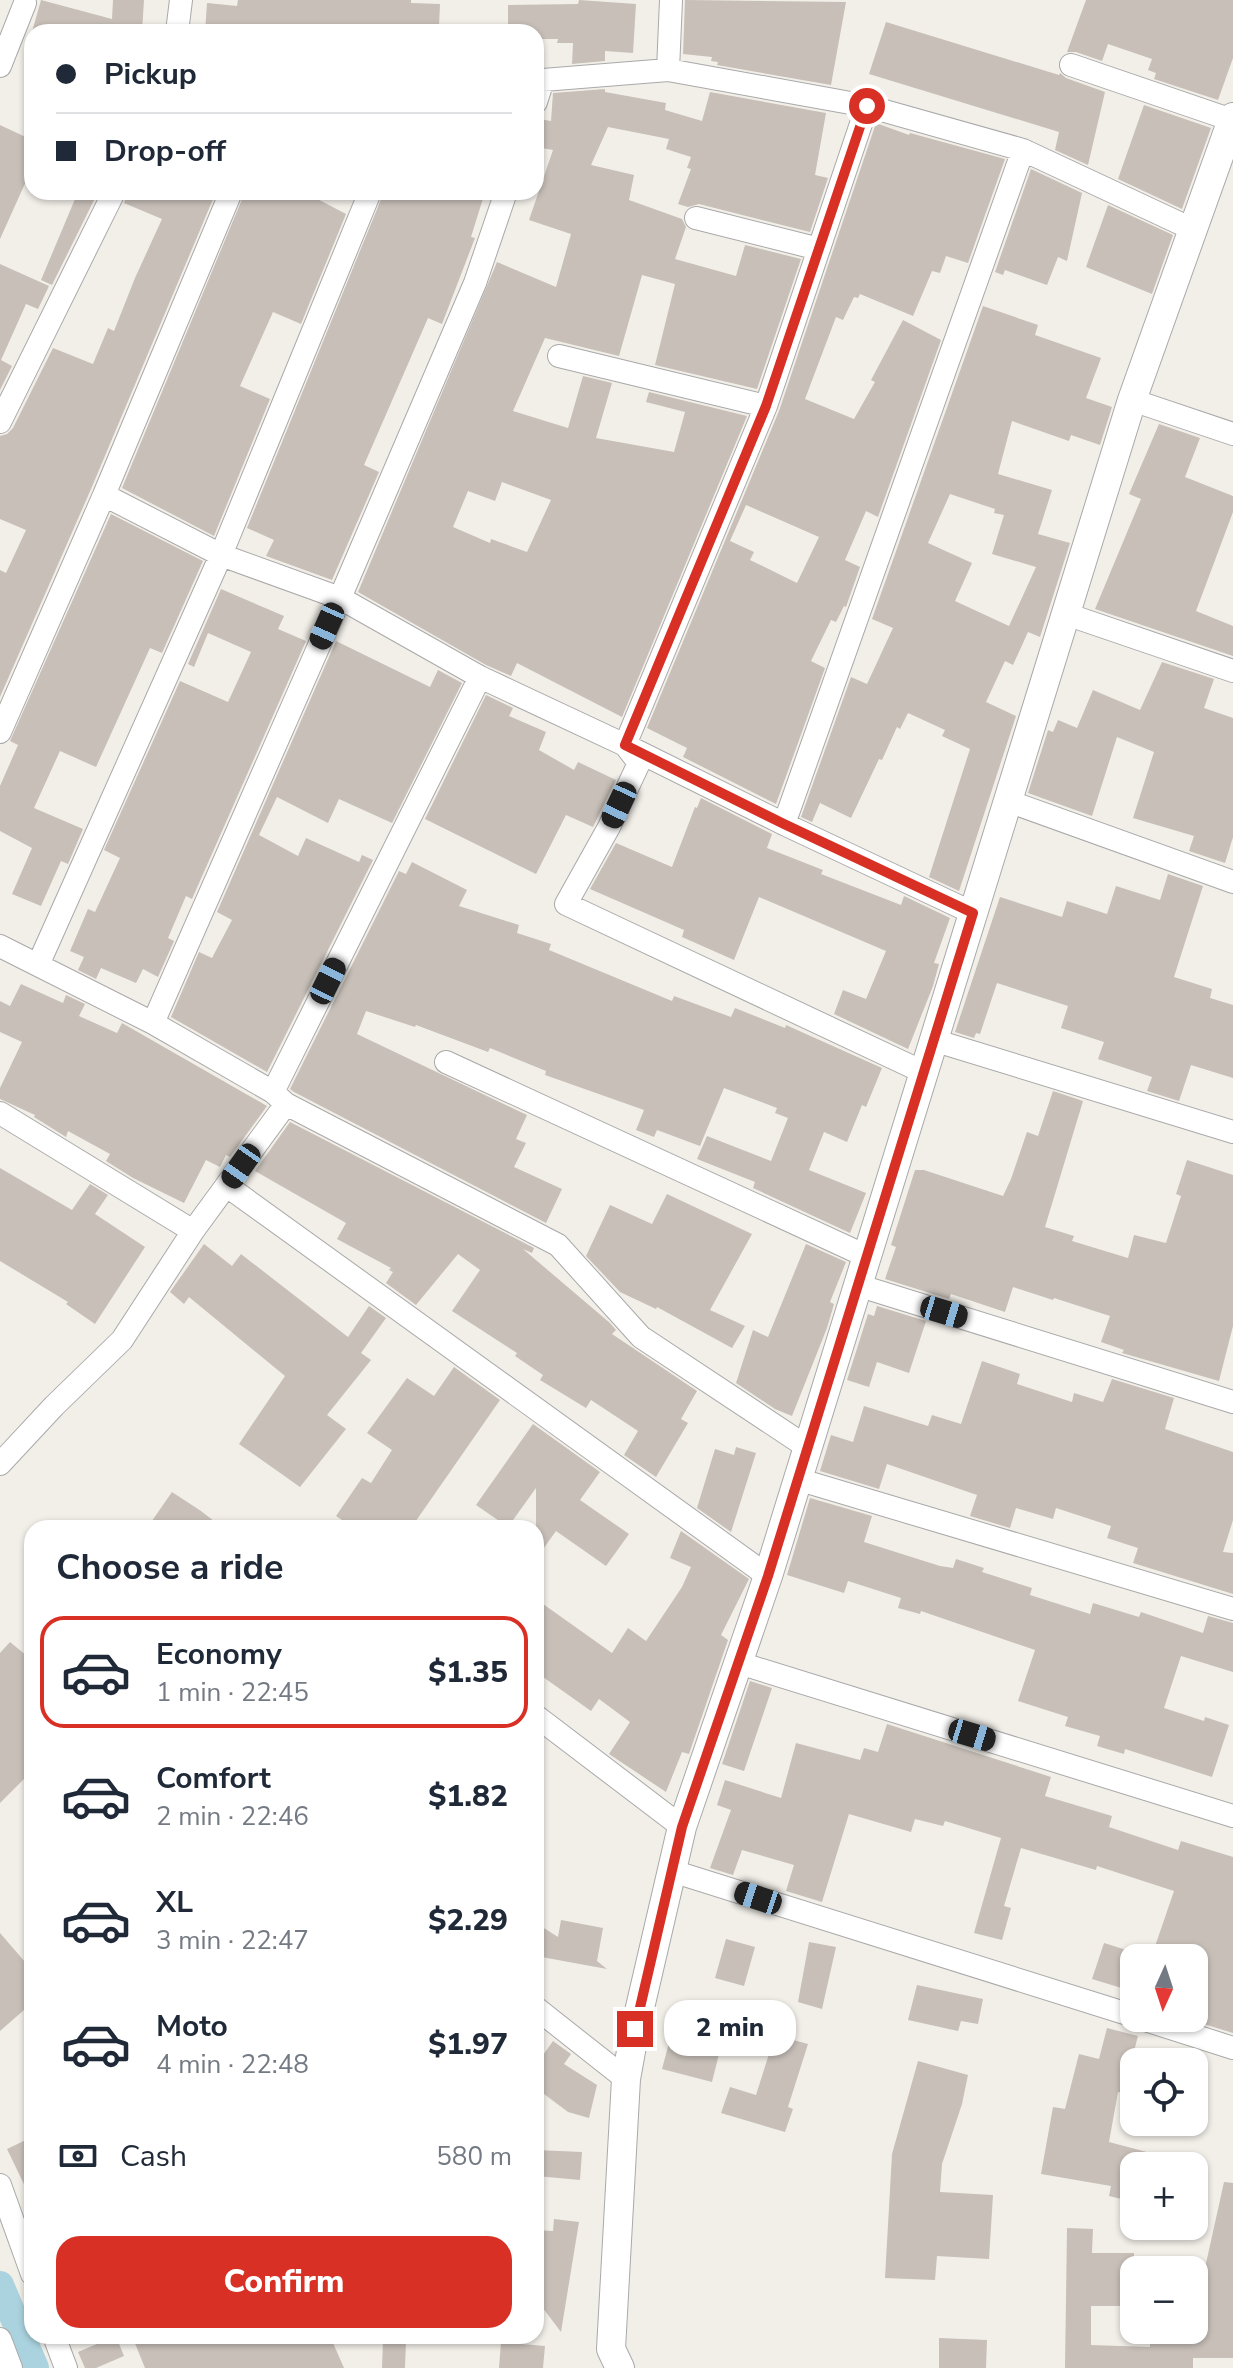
<!DOCTYPE html>
<html lang="en">
<head>
<meta charset="utf-8">
<style>
	body { margin:0; font-family:"Nunito Sans",sans-serif; background:#f6f6f7; color:#1f2937; height:100vh; display:flex; flex-direction:column; font-size:30px; white-space:nowrap }
	* { box-sizing:border-box; margin:0 }
	p { font-size:26px; color:#747a83 }
	.icon { flex:none; width:44px; height:44px; fill:none; stroke:currentColor; stroke-width:2; stroke-linecap:round; stroke-linejoin:round }
	.map { position:relative; flex:1; overflow:hidden }
	.details { position:absolute; left:24px; top:1520px; width:520px; height:824px; display:flex; flex-direction:column; background:#fff; border-radius:24px; box-shadow:0 2px 6px #0004 }
	.details>* { flex:none }
	.guide { position:absolute; left:24px; top:24px; width:520px; height:176px; border-radius:24px; box-shadow:0 2px 6px #0004; display:grid; align-content:center; height:176px; padding:0 32px; background:#fff }
	.needle { width:52px; rotate:183deg }
	.tools { position:absolute; left:1120px; top:1944px; display:grid; gap:16px }
	.tools a { display:grid; place-items:center; width:88px; height:88px; border-radius:16px; background:#fff; box-shadow:0 2px 6px #0004; font-size:40px }
	.end { position:absolute; width:36px; height:36px; margin:-18px; border:10px solid #d93025; background:#fff; box-shadow:0 0 0 4px #fff }
	.from { border-radius:50% }
	.bubble { position:absolute; height:56px; border-radius:24px; background:#fff; box-shadow:0 2px 6px #0004; font-size:26px; font-weight:800; line-height:56px; text-align:center }
	.car { position:absolute; width:24px; height:48px; margin:-24px -12px; border-radius:10px; box-shadow:0 0 6px 2px #0007; background:linear-gradient(#222 24%,#8ab4d8 0 40%,#222 0 76%,#8ab4d8 0 86%,#222 0) }
	.guide b { display:flex; align-items:center; gap:28px; height:76px; font-size:30px }
	.guide b+b { border-top:2px solid #e0e1e3 }
	.guide i { width:20px; height:20px; background:#1f2937 }
	ul { padding:0; list-style:none }
	li { display:flex; align-items:center; gap:24px; height:112px; margin:0 16px 12px; padding:0 16px; border:4px solid transparent; border-radius:24px }
	li div { flex:1 }
	li b { display:block; font-size:30px }
	li em { font-style:normal; font-weight:800 }
	li.current { border-color:#d93025 }
	li>.icon { width:72px; height:72px; stroke-width:1.5 }
	h2 { padding:0 32px; font-size:36px; line-height:96px }
	.pay { display:flex; align-items:center; gap:20px; height:88px; padding:0 32px; font-size:30px }
	.pay p { margin-inline-start:auto }
	.action { display:flex; gap:16px; margin-top:auto; padding:16px 32px }
	.action a { flex:1; height:92px; border-radius:24px; background:#d93025; color:#fff; font-size:32px; font-weight:800; line-height:92px; text-align:center }
	.map>svg:first-child { display:block }
</style>
</head>
<body>
<div class="map">
<svg width="1233" height="2368" viewBox="0 0 1233 2368">
	<rect width="100%" height="100%" fill="#f2efe9"/>
	<g fill="none" stroke-linecap="round" stroke-linejoin="round">
		<!-- canal -->
		<path stroke="#aad3df" stroke-width="28" d="M 0,2285 L 35,2368"/>
	</g>
	<!-- building -->
	<path fill="#c7bfb8" fill-rule="evenodd" d="M 41,0 L 112,19 L 113,0 L 144,0 L 142,32 L 32,32 Z
		M 238,0 L 411,0 L 411,3 L 440,4 L 439,27 L 394,26 L 393,32 L 205,32 L 207,3 L 237,6 Z
		M 579,0 L 636,4 L 633,53 L 605,51 L 605,61 L 572,64 L 573,43 L 557,43 L 558,39 L 536,39 L 537,32 L 508,32 L 508,5 L 578,4 Z
		M 685,0 L 846,2 L 831,85 L 717,65 L 718,62 L 711,61 L 712,57 L 683,54 Z
		M 1086,0 L 1233,0 L 1233,58 L 1218,100 L 1154,79 L 1156,73 L 1148,70 L 1152,59 L 1108,44 L 1102,61 L 1076,52 L 1067,52 Z
		M 886,22 L 1059,75 L 1060,73 L 1066,78 L 1105,92 L 1088,165 L 1055,150 L 1059,132 L 869,74 Z
		M 605,89 L 605,92 L 666,103 L 665,110 L 702,121 L 710,92 L 826,113 L 815,175 L 828,178 L 810,232 L 699,204 L 688,207 L 678,204 L 691,169 L 687,168 L 691,157 L 666,149 L 669,139 L 608,127 L 591,165 L 634,175 L 629,200 L 682,219 L 686,227 L 675,259 L 736,276 L 745,245 L 801,259 L 757,389 L 655,365 L 675,284 L 642,275 L 619,356 L 545,338 L 513,411 L 568,428 L 583,376 L 612,383 L 596,438 L 674,452 L 685,412 L 646,402 L 649,392 L 747,416 L 622,717 L 517,663 L 511,676 L 486,665 L 358,592 L 497,262 L 556,287 L 571,234 L 529,220 L 553,150 L 536,147 L 539,119 L 551,121 L 553,93 ZM 502,482 L 551,500 L 527,552 L 491,539 L 490,543 L 453,527 L 468,491 L 495,501 Z
		M 1144,105 L 1211,128 L 1182,209 L 1118,179 Z
		M 876,123 L 909,135 L 910,133 L 1005,159 L 968,263 L 946,256 L 940,273 L 932,271 L 913,316 L 860,294 L 858,298 L 854,297 L 843,320 L 836,317 L 805,399 L 854,419 L 875,382 L 871,380 L 903,320 L 941,340 L 878,517 L 866,511 L 845,560 L 860,567 L 846,607 L 844,606 L 836,622 L 831,620 L 811,661 L 825,668 L 776,804 L 683,757 L 687,748 L 647,728 L 779,411 ZM 746,505 L 819,537 L 797,583 L 750,560 L 754,552 L 730,541 Z
		M 0,125 L 32,140 L 32,168 L 0,239 Z
		M 1031,169 L 1082,193 L 1067,261 L 1058,257 L 1047,285 L 1005,270 L 1003,275 L 995,272 Z
		M 78,192 L 98,192 L 52,285 L 41,280 Z
		M 128,192 L 216,192 L 91,489 L 0,697 L 0,570 L 6,573 L 26,530 L 0,519 L 0,436 L 7,434 L 13,428 L 53,348 L 93,364 L 108,328 L 114,331 L 135,278 L 162,219 L 124,203 Z
		M 245,192 L 304,192 L 346,214 L 301,324 L 273,312 L 240,386 L 270,399 L 214,536 L 122,488 Z
		M 384,192 L 485,192 L 471,237 L 475,238 L 442,324 L 428,318 L 364,465 L 379,472 L 332,580 L 266,556 L 274,540 L 247,528 Z
		M 1108,205 L 1173,235 L 1152,294 L 1086,267 Z
		M 0,264 L 49,286 L 38,309 L 26,304 L 1,360 L 12,366 L 0,390 Z
		M 983,306 L 1038,325 L 1035,335 L 1101,358 L 1086,398 L 1112,407 L 1100,445 L 1071,435 L 1069,441 L 1012,421 L 998,474 L 1052,490 L 1038,534 L 1070,543 L 1040,637 L 1028,632 L 1013,665 L 1005,661 L 986,702 L 1016,716 L 959,891 L 929,877 L 970,749 L 942,736 L 945,730 L 908,713 L 900,729 L 897,727 L 882,760 L 879,759 L 851,818 L 820,803 L 812,822 L 801,817 L 851,677 L 867,684 L 893,628 L 872,619 ZM 950,494 L 995,509 L 994,513 L 1004,515 L 992,554 L 1036,567 L 1009,626 L 955,601 L 972,563 L 928,543 Z
		M 1159,424 L 1200,438 L 1185,477 L 1233,496 L 1233,512 L 1196,611 L 1233,626 L 1233,656 L 1095,609 L 1141,499 L 1129,494 Z
		M 111,514 L 203,561 L 162,653 L 150,648 L 96,767 L 60,751 L 34,808 L 83,829 L 68,864 L 61,861 L 41,906 L 12,894 L 32,848 L 0,831 L 0,786 L 18,745 L 10,741 Z
		M 221,589 L 284,616 L 278,629 L 306,641 L 192,899 L 186,896 L 168,938 L 174,941 L 158,977 L 143,969 L 136,983 L 101,968 L 96,979 L 78,970 L 84,957 L 70,951 L 88,909 L 95,912 L 120,858 L 104,850 L 180,681 L 228,702 L 251,652 L 208,633 L 194,667 L 188,664 Z
		M 336,641 L 430,687 L 438,670 L 462,683 L 392,823 L 339,799 L 328,823 L 277,797 L 259,835 L 298,856 L 306,838 L 359,862 L 362,855 L 373,860 L 267,1072 L 171,1017 L 199,952 L 212,958 L 232,920 L 217,912 Z
		M 1162,662 L 1214,679 L 1204,708 L 1233,718 L 1233,837 L 1225,863 L 1189,851 L 1194,836 L 1133,818 L 1154,752 L 1117,737 L 1092,816 L 1028,793 L 1048,730 L 1053,732 L 1058,720 L 1077,728 L 1093,690 L 1140,710 Z
		M 486,695 L 513,708 L 509,716 L 546,732 L 539,750 L 574,770 L 578,762 L 616,780 L 593,827 L 566,815 L 536,874 L 425,819 Z
		M 701,798 L 772,834 L 767,848 L 823,870 L 821,874 L 901,905 L 904,896 L 950,918 L 934,963 L 939,964 L 933,986 L 908,1049 L 834,1014 L 843,990 L 866,999 L 886,951 L 759,897 L 734,960 L 682,937 L 684,930 L 590,889 L 616,843 L 672,867 L 695,807 L 697,808 Z
		M 412,862 L 467,890 L 459,906 L 519,925 L 517,933 L 551,944 L 549,950 L 672,1001 L 674,996 L 731,1017 L 735,1008 L 785,1028 L 786,1025 L 882,1068 L 866,1107 L 862,1105 L 847,1142 L 824,1132 L 809,1170 L 866,1193 L 850,1233 L 753,1188 L 755,1182 L 697,1159 L 707,1136 L 771,1161 L 788,1118 L 775,1113 L 777,1108 L 724,1088 L 700,1146 L 657,1130 L 654,1137 L 636,1130 L 644,1110 L 545,1075 L 546,1071 L 490,1048 L 488,1052 L 416,1025 L 415,1027 L 366,1011 L 357,1034 L 527,1115 L 516,1139 L 526,1143 L 514,1167 L 562,1189 L 546,1223 L 294,1092 L 290,1089 L 399,871 L 406,874 Z
		M 1168,874 L 1203,886 L 1174,977 L 1212,989 L 1210,998 L 1233,1005 L 1233,1078 L 1191,1065 L 1179,1101 L 1147,1091 L 1152,1077 L 1098,1059 L 1104,1042 L 1061,1028 L 1068,1006 L 997,983 L 980,1034 L 976,1033 L 974,1038 L 955,1032 L 1000,897 L 1062,917 L 1067,901 L 1107,914 L 1116,886 L 1160,900 Z
		M 21,984 L 63,1003 L 66,995 L 85,1004 L 79,1016 L 117,1033 L 122,1023 L 267,1106 L 230,1157 L 226,1155 L 220,1167 L 206,1160 L 184,1203 L 133,1178 L 106,1161 L 110,1154 L 68,1131 L 66,1137 L 34,1117 L 35,1115 L 0,1099 L 0,1088 L 22,1042 L 0,1032 L 0,1001 L 10,1006 Z
		M 1053,1091 L 1083,1101 L 1045,1227 L 1074,1236 L 1072,1241 L 1128,1258 L 1134,1235 L 1166,1243 L 1181,1196 L 1176,1194 L 1187,1160 L 1233,1175 L 1233,1326 L 1219,1381 L 1122,1353 L 1124,1350 L 1101,1342 L 1110,1316 L 1054,1298 L 1053,1300 L 1013,1287 L 1005,1312 L 951,1294 L 949,1299 L 885,1279 L 896,1247 L 891,1245 L 915,1170 L 924,1170 L 1003,1196 L 1011,1179 L 1027,1132 L 1038,1136 Z
		M 290,1122 L 534,1248 L 532,1253 L 523,1249 L 610,1323 L 616,1330 L 612,1334 L 697,1391 L 681,1419 L 688,1423 L 656,1477 L 624,1455 L 638,1431 L 591,1400 L 586,1408 L 540,1380 L 543,1375 L 515,1356 L 517,1353 L 452,1311 L 480,1270 L 458,1254 L 416,1305 L 386,1283 L 393,1272 L 389,1270 L 391,1268 L 337,1239 L 346,1223 L 255,1171 Z
		M 0,1168 L 72,1210 L 90,1184 L 108,1195 L 95,1214 L 145,1247 L 95,1324 L 66,1304 L 68,1302 L 0,1261 Z
		M 667,1194 L 752,1234 L 710,1310 L 745,1326 L 732,1348 L 657,1307 L 656,1309 L 620,1292 L 586,1256 L 610,1205 L 652,1224 Z
		M 204,1244 L 232,1266 L 241,1254 L 348,1337 L 369,1306 L 386,1318 L 361,1353 L 371,1360 L 327,1415 L 346,1429 L 300,1487 L 239,1444 L 285,1376 L 189,1297 L 184,1304 L 170,1292 Z
		M 806,1244 L 846,1262 L 830,1302 L 834,1304 L 827,1328 L 792,1416 L 775,1409 L 736,1383 L 753,1330 L 768,1337 Z
		M 877,1306 L 926,1321 L 909,1373 L 877,1362 L 869,1387 L 847,1380 L 868,1314 L 874,1316 Z
		M 982,1361 L 1020,1374 L 1017,1384 L 1072,1402 L 1074,1393 L 1103,1402 L 1112,1379 L 1174,1398 L 1165,1429 L 1233,1452 L 1233,1520 L 1223,1552 L 1233,1553 L 1233,1594 L 1133,1563 L 1138,1548 L 1107,1538 L 1111,1526 L 1056,1508 L 1053,1519 L 1016,1508 L 1010,1528 L 970,1516 L 977,1495 L 887,1464 L 879,1489 L 820,1471 L 831,1435 L 853,1442 L 864,1406 L 928,1426 L 932,1415 L 961,1424 Z
		M 454,1367 L 500,1400 L 411,1528 L 354,1528 L 336,1516 L 362,1478 L 371,1483 L 392,1450 L 367,1433 L 407,1378 L 434,1396 Z
		M 533,1424 L 600,1472 L 580,1500 L 629,1534 L 606,1566 L 556,1531 L 536,1559 L 536,1488 L 508,1527 L 476,1505 Z
		M 736,1447 L 756,1453 L 731,1532 L 697,1508 L 715,1449 L 734,1455 Z
		M 172,1492 L 201,1511 L 223,1528 L 147,1528 Z
		M 810,1498 L 872,1516 L 864,1542 L 940,1566 L 953,1568 L 956,1559 L 984,1568 L 982,1572 L 1032,1588 L 1030,1595 L 1090,1614 L 1093,1603 L 1139,1617 L 1141,1612 L 1203,1633 L 1208,1616 L 1233,1623 L 1233,1672 L 1181,1656 L 1164,1708 L 1204,1721 L 1205,1717 L 1229,1725 L 1212,1777 L 1125,1749 L 1124,1754 L 1097,1746 L 1100,1736 L 1065,1726 L 1068,1717 L 1018,1701 L 1035,1650 L 921,1611 L 920,1614 L 898,1608 L 901,1598 L 848,1581 L 844,1593 L 787,1575 Z
		M 681,1531 L 749,1579 L 721,1635 L 728,1640 L 689,1754 L 682,1752 L 666,1792 L 609,1754 L 630,1722 L 599,1699 L 591,1711 L 536,1672 L 536,1599 L 612,1653 L 628,1628 L 646,1641 L 682,1587 L 691,1567 L 670,1558 Z
		M 10,1642 L 32,1660 L 32,1771 L 0,1803 L 0,1653 Z
		M 750,1681 L 772,1688 L 744,1771 L 722,1764 Z
		M 887,1724 L 1051,1777 L 1045,1796 L 1112,1816 L 1109,1827 L 1178,1850 L 1181,1841 L 1233,1857 L 1233,2033 L 1194,2021 L 1194,1958 L 1151,1958 L 1174,1891 L 1097,1866 L 1096,1870 L 1021,1848 L 1004,1906 L 1011,1908 L 1002,1940 L 974,1933 L 1001,1838 L 945,1821 L 943,1826 L 915,1819 L 911,1832 L 849,1814 L 822,1902 L 786,1891 L 794,1865 L 742,1850 L 733,1875 L 710,1868 L 731,1810 L 717,1805 L 725,1780 L 781,1798 L 796,1743 L 860,1760 L 864,1748 L 878,1752 Z
		M 561,1920 L 603,1928 L 597,1961 L 607,1969 L 536,1956 L 536,1923 L 558,1937 Z
		M 0,1933 L 32,1970 L 32,2003 L 0,2031 Z
		M 726,1939 L 755,1947 L 744,1986 L 715,1978 Z
		M 809,1942 L 836,1947 L 822,2009 L 798,2002 Z
		M 1104,1943 L 1139,1954 L 1138,1958 L 1134,1958 L 1134,1971 L 1128,1990 L 1092,1979 Z
		M 917,1985 L 983,1999 L 978,2024 L 961,2021 L 958,2031 L 908,2020 Z
		M 678,2009 L 727,2022 L 712,2082 L 662,2069 Z
		M 1107,2028 L 1138,2036 L 1123,2093 L 1118,2092 L 1109,2142 L 1173,2159 L 1172,2166 L 1134,2166 L 1134,2202 L 1109,2196 L 1111,2186 L 1041,2174 L 1053,2107 L 1065,2109 L 1079,2054 L 1099,2059 Z
		M 775,2035 L 808,2044 L 788,2107 L 793,2109 L 785,2132 L 721,2113 L 730,2087 L 756,2095 Z
		M 553,2041 L 571,2054 L 564,2064 L 597,2085 L 589,2118 L 568,2112 L 536,2088 L 536,2065 Z
		M 918,2061 L 968,2075 L 962,2104 L 942,2164 L 940,2192 L 993,2195 L 989,2259 L 937,2256 L 935,2280 L 885,2278 L 892,2154 Z
		M 32,2137 L 32,2201 L 7,2149 Z
		M 536,2150 L 582,2152 L 580,2180 L 536,2176 Z
		M 1224,2182 L 1233,2183 L 1233,2358 L 1193,2358 L 1193,2368 L 1065,2368 L 1067,2228 L 1093,2229 L 1092,2253 L 1134,2253 L 1134,2306 L 1091,2306 L 1091,2345 L 1150,2347 L 1150,2330 L 1194,2330 L 1194,2286 L 1201,2286 Z
		M 554,2219 L 579,2222 L 561,2332 L 536,2299 L 536,2230 L 553,2231 Z
		M 116,2336 L 124,2356 L 96,2368 L 85,2368 L 78,2352 Z
		M 132,2336 L 330,2336 L 344,2368 L 145,2368 Z
		M 939,2338 L 987,2340 L 986,2368 L 939,2368 Z
		M 383,2340 L 406,2341 L 405,2368 L 382,2368 Z
		M 501,2342 L 545,2346 L 543,2368 L 499,2368 Z"/>
	<g fill="none" stroke-linecap="round" stroke-linejoin="round">
		<!-- minor casing -->
		<g stroke="#a9a9a9" stroke-width="24">
			<path id="minor" d="M 177,32 L 181,0
				M 1071,65 L 1232,120
				M 0,66 L 25,3
				M 668,70 L 671,0
				M 536,102 L 543,80 L 668,70 L 867,106
				M 506,192 L 475,283 L 340,598 L 480,677 L 625,745 L 639,763 L 609,827 L 566,904 L 923,1072
				M 696,218 L 819,249
				M 559,356 L 766,406
				M 1132,400 L 1233,434
				M 0,422 L 114,192
				M 1066,614 L 1233,671
				M 0,732 L 104,495
				M 1008,801 L 1233,882
				M 784,824 L 1023,150
				M 973,913 L 784,824 L 625,745 L 766,406 L 867,106 L 1023,150 L 1192,229
				M 0,946 L 153,1023 L 273,1092 L 286,1104 L 558,1245 L 641,1337 L 807,1447
				M 38,965 L 221,555 L 104,495 L 231,192
				M 153,1023 L 340,598 L 221,555 L 370,192
				M 933,1040 L 1233,1132
				M 446,1062 L 866,1256
				M 273,1092 L 480,677
				M 0,1113 L 193,1231
				M 227,1186 L 768,1576
				M 857,1285 L 1233,1402
				M 0,1464 L 54,1406 L 122,1340 L 193,1231 L 286,1104
				M 797,1479 L 1233,1609
				M 739,1663 L 1233,1816
				M 536,1716 L 682,1827
				M 672,1871 L 1134,2016
				M 536,2008 L 626,2079
				M 1139,2018 L 1233,2048
				M 0,2185 L 32,2274
				M 54,2336 L 66,2368
				M 0,2339 L 11,2368"/>
		</g>
		<!-- tertiary casing -->
		<g stroke="#a9a9a9" stroke-width="30">
			<path id="tertiary" d="M 620,2368 L 611,2349 L 626,2079 L 635,2029 L 682,1827 L 768,1576 L 1132,400 L 1233,117"/>
		</g>
		<!-- minor -->
		<use href="#minor" stroke="#fff" stroke-width="22"/>
		<!-- tertiary -->
		<use href="#tertiary" stroke="#fff" stroke-width="28"/>
	</g>
	<g fill="none" stroke-linecap="round" stroke-linejoin="round">
		<!-- route -->
		<path stroke="#d93025" stroke-width="10" d="M 635,2029 L 682,1827 L 768,1576 L 973,913 L 784,824 L 625,745 L 766,406 L 867,106"/>
	</g>
</svg>
<div class="tools">
<a><svg class="needle" viewBox="-14 -14 28 28"><path d="M0-13l5 13h-10z" fill="#e53935"/><path d="M0 13l5-13h-10z" fill="#747a83"/></svg></a>
<a><svg class="icon" aria-label="locate" viewBox="0 0 24 24"><circle cx="12" cy="12" r="6"/><path d="M12 2v4M12 18v4M2 12h4M18 12h4"/></svg></a>
<a>+</a>
<a>−</a>
</div>
<i class="end from" style="left:867px;top:106px"></i>
<i class="end" style="left:635px;top:2029px"></i>
<div class="bubble" style="left:664px;top:2000px;width:132px">2 min</div>
<i class="car" style="left:327px;top:626px;rotate:204deg"></i>
<i class="car" style="left:619px;top:805px;rotate:205deg"></i>
<i class="car" style="left:328px;top:981px;rotate:26deg"></i>
<i class="car" style="left:241px;top:1166px;rotate:215deg"></i>
<i class="car" style="left:944px;top:1312px;rotate:107deg"></i>
<i class="car" style="left:972px;top:1735px;rotate:107deg"></i>
<i class="car" style="left:758px;top:1898px;rotate:288deg"></i>
<div class="guide">
<b><i class="from"></i>Pickup</b>
<b><i></i>Drop-off</b>
</div>
<section class="details">
<h2>Choose a ride</h2>
<ul>
<li class="current"><svg class="icon" aria-label="car" viewBox="0 0 24 24"><path d="M5 17H2v-5l4-1 3-4h7l3 4 3 1v5h-3M9 17h6M6 11h13"/><circle cx="7" cy="17" r="2"/><circle cx="17" cy="17" r="2"/></svg><div><b>Economy</b><p>1 min · 22:45</p></div><em>$1.35</em></li>
<li><svg class="icon" aria-label="car" viewBox="0 0 24 24"><path d="M5 17H2v-5l4-1 3-4h7l3 4 3 1v5h-3M9 17h6M6 11h13"/><circle cx="7" cy="17" r="2"/><circle cx="17" cy="17" r="2"/></svg><div><b>Comfort</b><p>2 min · 22:46</p></div><em>$1.82</em></li>
<li><svg class="icon" aria-label="car" viewBox="0 0 24 24"><path d="M5 17H2v-5l4-1 3-4h7l3 4 3 1v5h-3M9 17h6M6 11h13"/><circle cx="7" cy="17" r="2"/><circle cx="17" cy="17" r="2"/></svg><div><b>XL</b><p>3 min · 22:47</p></div><em>$2.29</em></li>
<li><svg class="icon" aria-label="car" viewBox="0 0 24 24"><path d="M5 17H2v-5l4-1 3-4h7l3 4 3 1v5h-3M9 17h6M6 11h13"/><circle cx="7" cy="17" r="2"/><circle cx="17" cy="17" r="2"/></svg><div><b>Moto</b><p>4 min · 22:48</p></div><em>$1.97</em></li>
</ul>
<div class="pay"><svg class="icon" aria-label="cash" viewBox="0 0 24 24"><path d="M3 7h18v10H3z"/><circle cx="12" cy="12" r="2"/></svg>Cash<p>580 m</p></div>
<div class="action"><a>Confirm</a></div>
</section>
</div>
</body>
</html>
